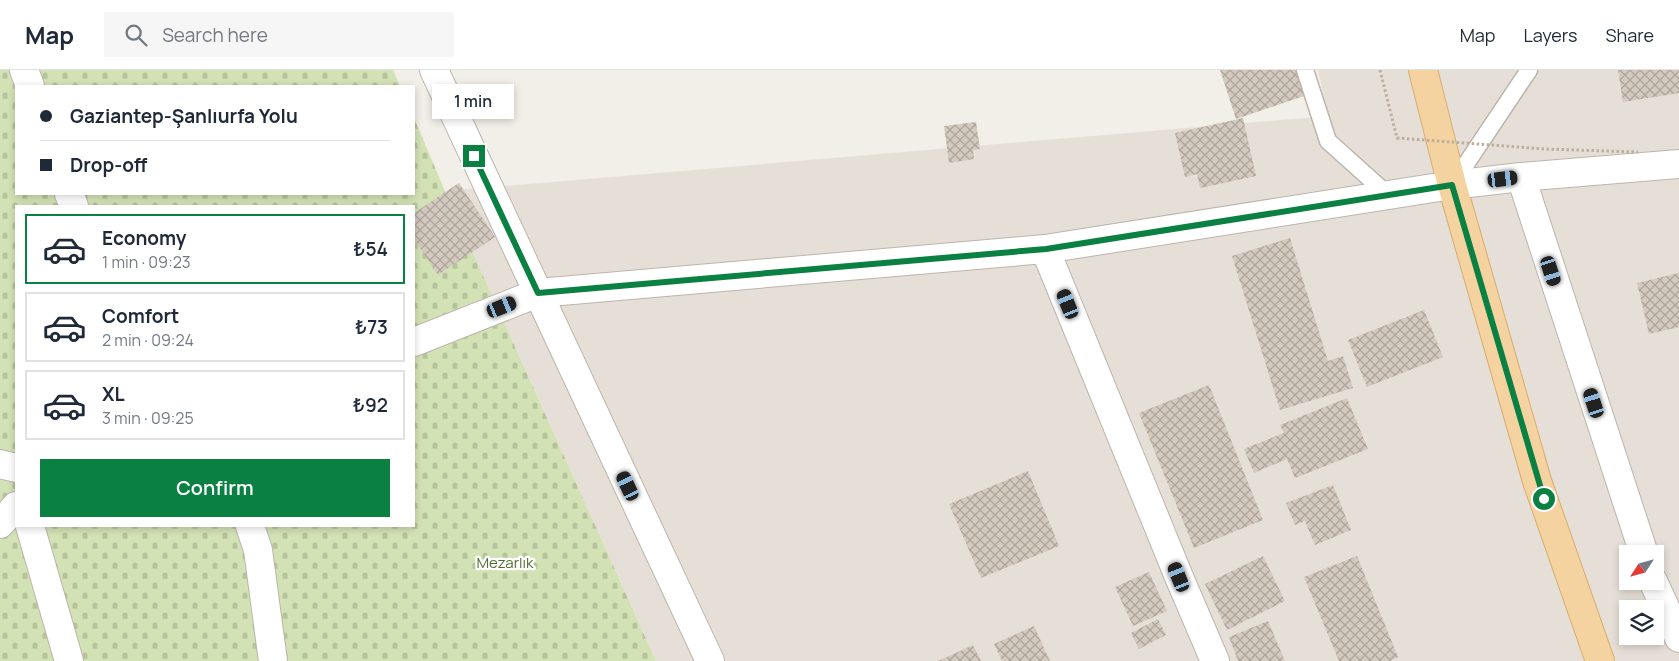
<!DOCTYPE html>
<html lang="en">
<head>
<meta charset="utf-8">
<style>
	body { margin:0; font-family:Manrope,sans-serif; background:#f6f6f7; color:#1f2937; height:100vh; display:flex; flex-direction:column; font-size:19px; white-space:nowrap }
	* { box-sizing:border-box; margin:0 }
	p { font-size:16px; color:#747a83 }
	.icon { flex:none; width:28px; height:28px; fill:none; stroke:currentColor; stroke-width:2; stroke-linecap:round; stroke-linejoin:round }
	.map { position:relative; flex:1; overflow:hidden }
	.panel { position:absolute; left:15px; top:135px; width:400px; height:322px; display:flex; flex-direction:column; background:#fff; border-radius:0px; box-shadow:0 2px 8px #0003 }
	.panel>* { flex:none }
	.banner { position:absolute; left:15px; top:15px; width:400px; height:110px; border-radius:0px; box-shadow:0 2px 8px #0003; display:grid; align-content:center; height:110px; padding:0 25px; background:#fff }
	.needle { width:32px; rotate:234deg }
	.buttons { position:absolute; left:1619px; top:475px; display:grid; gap:10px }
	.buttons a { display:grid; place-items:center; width:45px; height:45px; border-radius:0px; background:#fff; box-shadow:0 2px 8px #0003; font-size:25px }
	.end { position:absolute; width:22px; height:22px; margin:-11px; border:6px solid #0b8043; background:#fff; box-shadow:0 0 0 2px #fff }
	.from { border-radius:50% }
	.bubble { position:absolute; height:35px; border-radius:0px; background:#fff; box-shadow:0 2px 8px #0003; font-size:16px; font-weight:600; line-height:35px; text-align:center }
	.car { position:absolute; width:15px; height:30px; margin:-15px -8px; border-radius:6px; box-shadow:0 0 4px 1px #0007; background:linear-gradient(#222 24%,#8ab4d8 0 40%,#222 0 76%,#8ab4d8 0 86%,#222 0) }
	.banner b { display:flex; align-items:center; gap:18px; height:48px; font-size:19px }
	.banner b+b { border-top:1px solid #e0e1e3 }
	.banner i { width:12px; height:12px; background:#1f2937 }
	ul { padding:9px 0 0; list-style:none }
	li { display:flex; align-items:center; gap:15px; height:70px; margin:0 10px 8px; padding:0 15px; border:2px solid #e0e1e3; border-radius:0px }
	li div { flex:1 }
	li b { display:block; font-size:19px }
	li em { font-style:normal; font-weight:600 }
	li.selected { border-color:#0b8043 }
	li>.icon { width:45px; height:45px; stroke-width:1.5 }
	.primary-button { display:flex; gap:10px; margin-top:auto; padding:10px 25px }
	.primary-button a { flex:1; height:58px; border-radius:0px; background:#0b8043; color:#fff; font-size:20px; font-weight:600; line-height:58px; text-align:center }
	header { display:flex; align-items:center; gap:30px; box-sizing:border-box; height:70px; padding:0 25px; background:#fff; border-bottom:1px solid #e0e1e3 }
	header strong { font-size:24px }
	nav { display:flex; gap:28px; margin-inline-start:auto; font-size:18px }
	.search { width:350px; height:45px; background:#f6f6f7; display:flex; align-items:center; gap:12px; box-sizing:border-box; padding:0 18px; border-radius:0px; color:#747a83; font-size:19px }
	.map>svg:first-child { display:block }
</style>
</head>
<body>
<header>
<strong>Map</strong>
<div class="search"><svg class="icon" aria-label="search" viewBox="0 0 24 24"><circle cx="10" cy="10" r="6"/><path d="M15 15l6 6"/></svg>Search here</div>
<nav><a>Map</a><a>Layers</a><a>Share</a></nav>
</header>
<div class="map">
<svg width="1679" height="591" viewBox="0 0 1679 591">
	<defs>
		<pattern id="cemetery-stones" width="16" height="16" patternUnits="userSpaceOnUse" patternTransform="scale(1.25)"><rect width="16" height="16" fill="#d3e2b5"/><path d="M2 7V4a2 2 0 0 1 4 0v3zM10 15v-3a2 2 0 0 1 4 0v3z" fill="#b6c39c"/></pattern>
		<pattern id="building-cross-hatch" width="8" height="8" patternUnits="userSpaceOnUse" patternTransform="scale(1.25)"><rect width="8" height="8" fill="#d3c9bf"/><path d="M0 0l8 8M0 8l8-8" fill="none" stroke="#ada59c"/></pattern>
	</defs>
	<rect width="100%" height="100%" fill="#f2eee8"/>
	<!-- residential -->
	<path fill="#e6dfd7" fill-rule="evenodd" d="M 1318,0 L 1679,0 L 1679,591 L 656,591 L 445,121 L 1328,46 ZM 1628,484 L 1655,484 L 1655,511 L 1628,511 ZM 1628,539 L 1655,539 L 1655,566 L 1628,566 Z"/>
	<!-- cemetery -->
	<path fill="url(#cemetery-stones)" fill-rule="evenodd" d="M 0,0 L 393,0 L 400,16 L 16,16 L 16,124 L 414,124 L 414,48 L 445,121 L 656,591 L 0,591 ZM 16,136 L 414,136 L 414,456 L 16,456 Z"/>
	<!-- building -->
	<path fill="url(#building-cross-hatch)" d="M 1220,0 L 1298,0 L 1307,25 L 1236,49 Z
		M 1618,0 L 1679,0 L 1679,23 L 1623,32 Z
		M 1243,48 L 1256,106 L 1200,118 L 1197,104 L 1185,107 L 1175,63 Z
		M 976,52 L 980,79 L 973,80 L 974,89 L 949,93 L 944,56 Z
		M 459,113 L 495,167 L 438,205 L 414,169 L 414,143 Z
		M 1290,168 L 1328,291 L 1343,286 L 1353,318 L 1280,340 L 1232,186 Z
		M 1679,203 L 1679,257 L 1649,264 L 1637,213 Z
		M 1424,240 L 1443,287 L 1367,317 L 1348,270 Z
		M 1209,315 L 1263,450 L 1194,478 L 1139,343 Z
		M 1347,328 L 1368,379 L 1295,408 L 1287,389 L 1254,403 L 1244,379 L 1284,363 L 1280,355 Z
		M 1028,401 L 1059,476 L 981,508 L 949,434 Z
		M 1333,415 L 1351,460 L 1315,475 L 1305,451 L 1295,455 L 1286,433 Z
		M 1263,486 L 1285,531 L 1227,560 L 1205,514 Z
		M 1357,486 L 1398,587 L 1390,591 L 1339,591 L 1304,507 Z
		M 1149,502 L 1167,541 L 1133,556 L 1115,517 Z
		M 1158,549 L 1166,565 L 1139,579 L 1131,563 Z
		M 1268,551 L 1285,591 L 1238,591 L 1229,567 Z
		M 1034,556 L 1050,591 L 1002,591 L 994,574 Z
		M 973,575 L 981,591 L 938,591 Z"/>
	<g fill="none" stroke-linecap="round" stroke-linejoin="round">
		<!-- service casing -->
		<g stroke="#bdb5ac" stroke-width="19">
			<path id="service" d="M 1305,0 L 1328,71 L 1387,124
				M 1452,115 L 1529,0"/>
		</g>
		<!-- minor casing -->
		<g stroke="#bdb5ac" stroke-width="30">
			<path id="minor" d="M 24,0 L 30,16
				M 434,0 L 710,591
				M 1521,107 L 1644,484
				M 69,124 L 74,136
				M 1045,179 L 1179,507 L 1215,591
				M 0,454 L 16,436
				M 30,456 L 69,591
				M 250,456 L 258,480 L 273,591
				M 1653,511 L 1679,568"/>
		</g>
		<!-- tertiary casing -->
		<g stroke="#bdb5ac" stroke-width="30">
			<path id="tertiary" d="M 414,272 L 538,223 L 1045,179 L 1452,115 L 1521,107 L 1679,94
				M 0,394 L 16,398"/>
		</g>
		<!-- primary casing -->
		<g stroke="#d7ae71" stroke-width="30">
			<path id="primary" d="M 1423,0 L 1452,115 L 1537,411 L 1600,591"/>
		</g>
		<!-- service -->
		<use href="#service" stroke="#fff" stroke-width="16"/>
		<!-- minor -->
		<use href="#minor" stroke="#fff" stroke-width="28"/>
		<!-- tertiary -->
		<use href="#tertiary" stroke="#fff" stroke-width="28"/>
		<!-- primary -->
		<use href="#primary" stroke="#f4d3a0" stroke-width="28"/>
		<!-- path-bridge -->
		<path stroke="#bdaf9f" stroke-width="3" stroke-dasharray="2.5 2.5" stroke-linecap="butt" d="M 1380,0 L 1397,68 L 1545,79 L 1638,82"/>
	</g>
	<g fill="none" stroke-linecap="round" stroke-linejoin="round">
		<!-- route -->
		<path stroke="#0b8043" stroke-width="6" d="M 474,86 L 538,223 L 1046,179 L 1452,115 L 1544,429"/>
	</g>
	<g text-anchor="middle" stroke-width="4.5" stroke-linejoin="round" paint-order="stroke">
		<!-- park labels -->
		<g font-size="15" fill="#507131" stroke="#fff">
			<text x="505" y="498">Mezarlık</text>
		</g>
	</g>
</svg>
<div class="buttons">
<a><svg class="needle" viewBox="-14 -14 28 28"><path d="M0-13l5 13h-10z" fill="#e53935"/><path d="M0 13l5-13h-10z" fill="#747a83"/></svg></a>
<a><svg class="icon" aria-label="layers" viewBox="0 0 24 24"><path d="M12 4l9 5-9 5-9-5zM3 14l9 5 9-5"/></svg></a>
</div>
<i class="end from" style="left:1544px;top:429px"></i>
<i class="end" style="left:474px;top:86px"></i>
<div class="bubble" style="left:432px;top:14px;width:82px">1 min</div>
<i class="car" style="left:1503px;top:109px;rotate:83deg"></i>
<i class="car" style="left:1551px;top:201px;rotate:162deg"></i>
<i class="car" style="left:1068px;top:234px;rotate:338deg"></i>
<i class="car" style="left:502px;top:237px;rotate:68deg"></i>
<i class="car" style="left:1594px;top:333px;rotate:342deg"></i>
<i class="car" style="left:628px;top:416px;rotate:335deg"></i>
<i class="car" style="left:1179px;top:507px;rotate:338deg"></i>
<div class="banner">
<b><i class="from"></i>Gaziantep-Şanlıurfa Yolu</b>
<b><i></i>Drop-off</b>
</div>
<section class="panel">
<ul>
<li class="selected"><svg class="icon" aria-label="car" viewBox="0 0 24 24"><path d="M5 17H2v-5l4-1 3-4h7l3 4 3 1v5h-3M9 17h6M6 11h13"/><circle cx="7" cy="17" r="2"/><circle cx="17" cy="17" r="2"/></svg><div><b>Economy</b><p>1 min · 09:23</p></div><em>₺54</em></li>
<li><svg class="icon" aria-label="car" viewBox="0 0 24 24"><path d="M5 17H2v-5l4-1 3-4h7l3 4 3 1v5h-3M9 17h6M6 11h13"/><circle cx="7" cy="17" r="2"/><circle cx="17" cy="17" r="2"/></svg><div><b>Comfort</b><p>2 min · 09:24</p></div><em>₺73</em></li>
<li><svg class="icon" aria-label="car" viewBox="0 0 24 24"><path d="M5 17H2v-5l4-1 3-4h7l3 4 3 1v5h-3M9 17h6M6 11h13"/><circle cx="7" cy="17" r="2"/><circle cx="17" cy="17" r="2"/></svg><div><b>XL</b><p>3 min · 09:25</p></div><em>₺92</em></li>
</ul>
<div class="primary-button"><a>Confirm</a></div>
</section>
</div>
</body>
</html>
